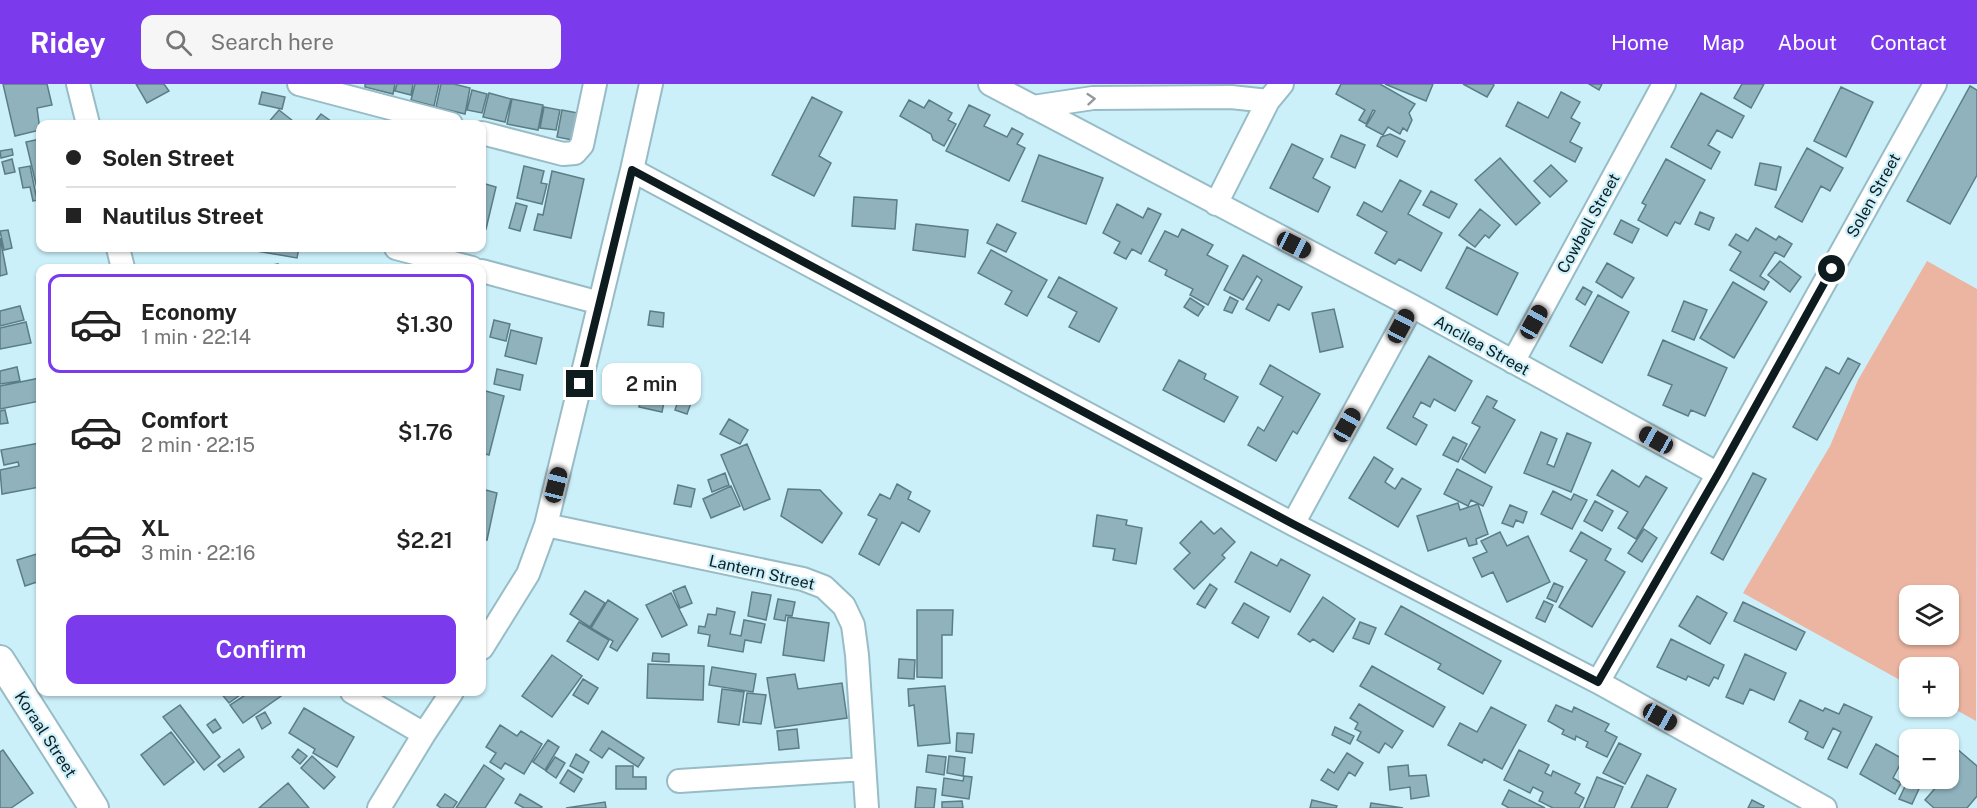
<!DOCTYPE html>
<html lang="en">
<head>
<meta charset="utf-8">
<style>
	body { margin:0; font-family:"Public Sans",sans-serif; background:#f6f6f6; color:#222; height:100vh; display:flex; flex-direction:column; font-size:22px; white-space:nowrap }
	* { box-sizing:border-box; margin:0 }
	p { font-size:20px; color:#767676 }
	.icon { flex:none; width:33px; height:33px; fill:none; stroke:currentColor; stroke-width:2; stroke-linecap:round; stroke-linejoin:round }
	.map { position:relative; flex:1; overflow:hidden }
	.panel { position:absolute; left:36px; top:180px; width:450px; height:432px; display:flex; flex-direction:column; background:#fff; border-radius:12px; box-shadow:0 2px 4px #0004 }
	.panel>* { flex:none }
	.guide { position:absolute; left:36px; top:36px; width:450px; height:132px; border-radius:12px; box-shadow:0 2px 4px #0004; display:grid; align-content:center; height:132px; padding:0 30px; background:#fff }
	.fabs { position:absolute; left:1899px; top:501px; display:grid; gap:12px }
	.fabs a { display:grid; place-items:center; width:60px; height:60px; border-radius:12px; background:#fff; box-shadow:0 2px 4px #0004; font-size:30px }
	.end { position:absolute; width:27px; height:27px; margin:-14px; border:8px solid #0e1c20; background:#fff; box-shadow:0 0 0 3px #fff }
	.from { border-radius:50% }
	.bubble { position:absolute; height:42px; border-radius:12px; background:#fff; box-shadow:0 2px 4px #0004; font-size:20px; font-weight:600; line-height:42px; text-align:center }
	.car { position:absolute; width:18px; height:36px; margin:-18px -9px; border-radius:8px; box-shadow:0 0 4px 2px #0007; background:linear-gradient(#222 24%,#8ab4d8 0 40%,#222 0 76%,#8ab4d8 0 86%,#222 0) }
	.guide b { display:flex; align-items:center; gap:21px; height:57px; font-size:22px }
	.guide b+b { border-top:2px solid #e0e0e0 }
	.guide i { width:15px; height:15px; background:#222 }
	ul { padding:10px 0 0; list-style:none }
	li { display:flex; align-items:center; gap:18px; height:99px; margin:0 12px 9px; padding:0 18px; border:3px solid transparent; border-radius:12px }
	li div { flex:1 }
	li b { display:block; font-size:22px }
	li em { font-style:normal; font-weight:600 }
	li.current { border-color:#7c3aed }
	li>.icon { width:54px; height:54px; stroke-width:1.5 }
	.primary-button { display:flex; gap:12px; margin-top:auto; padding:12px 30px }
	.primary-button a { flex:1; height:69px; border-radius:12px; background:#7c3aed; color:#fff; font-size:24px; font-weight:600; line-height:69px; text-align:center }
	header { display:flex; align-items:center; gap:36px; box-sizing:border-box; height:84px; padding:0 30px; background:#7c3aed; color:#fff }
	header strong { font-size:28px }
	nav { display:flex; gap:33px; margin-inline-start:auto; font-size:21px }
	.search { width:420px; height:54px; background:#f6f6f6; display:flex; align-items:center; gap:15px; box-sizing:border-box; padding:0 21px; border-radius:12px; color:#767676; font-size:22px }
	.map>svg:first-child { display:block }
</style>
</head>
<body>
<header>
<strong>Ridey</strong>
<div class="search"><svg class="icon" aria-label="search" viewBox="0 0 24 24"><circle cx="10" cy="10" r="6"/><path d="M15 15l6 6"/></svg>Search here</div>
<nav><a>Home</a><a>Map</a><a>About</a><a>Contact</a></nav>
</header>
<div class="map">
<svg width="1977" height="724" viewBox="0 0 1977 724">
	<rect width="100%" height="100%" fill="#cbf0fa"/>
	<!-- green -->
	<path fill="#ecb5a1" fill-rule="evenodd" d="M 1927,177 L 1977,205 L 1976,637 L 1949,622 L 1948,584 L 1910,584 L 1909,601 L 1743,509 L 1830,362 L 1858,296 ZM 1910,512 L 1948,512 L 1948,550 L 1910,550 Z"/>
	<!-- building -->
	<path fill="#8fb2bc" stroke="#5b7d86" stroke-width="1.5" d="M 3,0 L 47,0 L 52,21 L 37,24 L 40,46 L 15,52 Z
		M 136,0 L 164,0 L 169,7 L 147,19 Z
		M 365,0 L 395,0 L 393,10 L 365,3 Z
		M 397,0 L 413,0 L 411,11 L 395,7 Z
		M 415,0 L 439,0 L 434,22 L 411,16 Z
		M 441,0 L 454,0 L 470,4 L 465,30 L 436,23 Z
		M 1341,0 L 1380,0 L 1415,20 L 1409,29 L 1412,36 L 1407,47 L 1403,44 L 1400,50 L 1388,43 L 1383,51 L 1366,42 L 1375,27 L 1373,26 L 1366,40 L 1359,36 L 1365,26 L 1336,10 Z
		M 1385,0 L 1433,0 L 1426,17 Z
		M 1463,0 L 1493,0 L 1494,1 L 1487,13 Z
		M 1589,0 L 1602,0 L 1599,6 Z
		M 1742,0 L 1764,0 L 1751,24 L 1734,14 Z
		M 1970,2 L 1977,6 L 1977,91 L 1950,140 L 1907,117 Z
		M 1841,3 L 1873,18 L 1846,73 L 1814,57 Z
		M 472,6 L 487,10 L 482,29 L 467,26 Z
		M 262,8 L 285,13 L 282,25 L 259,20 Z
		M 1561,8 L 1580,18 L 1571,34 L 1580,39 L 1570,58 L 1582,64 L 1575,78 L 1506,42 L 1518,18 L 1548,34 Z
		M 489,9 L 511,15 L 505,38 L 483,33 Z
		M 1701,9 L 1744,32 L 1732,54 L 1717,46 L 1708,61 L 1720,68 L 1711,85 L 1671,63 Z
		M 812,13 L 842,28 L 819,72 L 831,79 L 814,112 L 772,91 Z
		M 512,15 L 543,21 L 538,46 L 507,40 Z
		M 909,16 L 924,24 L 929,16 L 952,29 L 948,36 L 956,40 L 944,62 L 933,56 L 931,50 L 900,32 Z
		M 969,21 L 990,31 L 984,42 L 1007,53 L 1012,44 L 1023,50 L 1017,60 L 1025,64 L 1009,97 L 946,67 Z
		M 544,23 L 560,26 L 556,46 L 540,44 Z
		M 279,26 L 293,37 L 290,40 L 267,40 Z
		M 562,26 L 583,30 L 578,57 L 557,53 Z
		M 321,30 L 335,40 L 313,40 Z
		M 1390,50 L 1405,57 L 1397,73 L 1377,62 L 1381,53 Z
		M 1341,51 L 1365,61 L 1355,84 L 1331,73 Z
		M 40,55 L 40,117 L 26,58 Z
		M 1292,60 L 1323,75 L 1313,94 L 1330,103 L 1318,128 L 1270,104 Z
		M 1807,64 L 1843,84 L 1830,107 L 1821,102 L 1802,138 L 1775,123 Z
		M 12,65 L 13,71 L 1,74 L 0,67 Z
		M 1039,71 L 1103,94 L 1086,140 L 1022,117 Z
		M 1500,74 L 1540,119 L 1516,141 L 1475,96 Z
		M 12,75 L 15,88 L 5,90 L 2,78 Z
		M 1666,75 L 1705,96 L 1680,140 L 1675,138 L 1667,152 L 1638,136 L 1646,121 L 1642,119 Z
		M 1760,79 L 1781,83 L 1776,106 L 1755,101 Z
		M 1551,81 L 1567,97 L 1550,113 L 1534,97 Z
		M 30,82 L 37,116 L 33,117 L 30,103 L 23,104 L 19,84 Z
		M 524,82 L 544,87 L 541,99 L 547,100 L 542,120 L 517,114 Z
		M 552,87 L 584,95 L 571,154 L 534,146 L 538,130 L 543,131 Z
		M 1400,96 L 1421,107 L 1408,130 L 1442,149 L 1421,187 L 1399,175 L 1395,180 L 1375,169 L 1387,148 L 1357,131 L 1364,118 L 1382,128 Z
		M 482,99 L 496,103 L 486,145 L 482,144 Z
		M 1431,107 L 1457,120 L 1449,134 L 1423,121 Z
		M 854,113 L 897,116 L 895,145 L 852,142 Z
		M 516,119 L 527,122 L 520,147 L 509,144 Z
		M 1117,120 L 1143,134 L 1148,124 L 1161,130 L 1141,170 L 1132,165 L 1126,175 L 1114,169 L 1120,158 L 1103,149 Z
		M 1480,125 L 1500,141 L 1489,154 L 1485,151 L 1475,163 L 1459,151 Z
		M 1700,128 L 1714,134 L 1709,146 L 1695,140 Z
		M 1621,136 L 1639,145 L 1632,159 L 1614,150 Z
		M 916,140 L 968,146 L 965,173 L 913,166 Z
		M 997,140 L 1016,149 L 1006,168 L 987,159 Z
		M 1756,144 L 1776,156 L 1779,152 L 1792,160 L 1784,173 L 1775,168 L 1760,192 L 1769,198 L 1764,206 L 1730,186 L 1741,168 L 1729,161 L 1736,150 L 1748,157 Z
		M 1182,145 L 1213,161 L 1207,171 L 1228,182 L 1208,221 L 1190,211 L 1193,205 L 1165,191 L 1167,186 L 1149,177 L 1165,147 L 1178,153 Z
		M 8,146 L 12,164 L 4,166 L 0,147 Z
		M 0,154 L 7,190 L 0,192 Z
		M 1467,163 L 1518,189 L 1497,231 L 1446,204 Z
		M 257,164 L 299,164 L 297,174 L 257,167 Z
		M 991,166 L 1047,196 L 1027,232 L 1005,220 L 1012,207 L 978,189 Z
		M 1243,171 L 1302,203 L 1289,226 L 1278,220 L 1269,237 L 1246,225 L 1262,196 L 1257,192 L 1243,216 L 1224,206 Z
		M 1780,177 L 1801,193 L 1790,208 L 1768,191 Z
		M 1607,179 L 1634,194 L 1622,214 L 1596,198 Z
		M 278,180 L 279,184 L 259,184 Z
		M 1059,193 L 1117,224 L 1099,258 L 1069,243 L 1077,228 L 1048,213 Z
		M 1733,198 L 1767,218 L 1734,274 L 1700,254 Z
		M 1583,203 L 1592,208 L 1585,221 L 1576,215 Z
		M 1598,211 L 1629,228 L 1602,279 L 1570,262 Z
		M 1230,213 L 1238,217 L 1232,229 L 1224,226 Z
		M 1190,214 L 1204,223 L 1198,232 L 1184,223 Z
		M 1684,217 L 1707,226 L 1694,256 L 1672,247 Z
		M 20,222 L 24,236 L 0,242 L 0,227 Z
		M 1334,225 L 1343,263 L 1320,268 L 1312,229 Z
		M 650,227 L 664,229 L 663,243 L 648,241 Z
		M 494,236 L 510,240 L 506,257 L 490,253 Z
		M 26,238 L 31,259 L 0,265 L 0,244 Z
		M 511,246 L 542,254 L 536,280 L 505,272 Z
		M 1663,256 L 1727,284 L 1705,332 L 1691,326 L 1688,332 L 1663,321 L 1672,301 L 1648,291 Z
		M 1429,272 L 1472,297 L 1455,327 L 1434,315 L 1430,323 L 1421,318 L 1413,333 L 1427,341 L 1416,361 L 1387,344 Z
		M 1848,274 L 1860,280 L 1817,356 L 1793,343 L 1826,283 L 1839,290 Z
		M 1179,276 L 1206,290 L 1204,295 L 1238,313 L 1224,338 L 1163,306 Z
		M 1270,281 L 1320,310 L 1297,350 L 1293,347 L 1276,377 L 1248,361 L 1258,343 L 1264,347 L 1283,313 L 1260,300 Z
		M 17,283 L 20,297 L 0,300 L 0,287 Z
		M 648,284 L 670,289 L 662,328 L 639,323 Z
		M 497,285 L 523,291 L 520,306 L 494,300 Z
		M 40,294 L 40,317 L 0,325 L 0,302 Z
		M 482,306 L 504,312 L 489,371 L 482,369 Z
		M 680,311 L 692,316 L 687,330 L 675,326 Z
		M 1487,312 L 1497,317 L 1493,324 L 1515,336 L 1485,389 L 1462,375 L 1480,343 L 1472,339 Z
		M 5,326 L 8,339 L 0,340 L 0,327 Z
		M 729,335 L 748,346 L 740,360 L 720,350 Z
		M 1541,348 L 1557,355 L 1547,380 L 1554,383 L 1567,349 L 1591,359 L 1571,408 L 1524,389 Z
		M 1453,353 L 1467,360 L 1458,378 L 1443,371 Z
		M 40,359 L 40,403 L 2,410 L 0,386 L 19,382 L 18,378 L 4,381 L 1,366 Z
		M 747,360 L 770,415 L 744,426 L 721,371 Z
		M 1374,373 L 1393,385 L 1385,398 L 1395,405 L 1402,394 L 1421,405 L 1398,443 L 1349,414 Z
		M 1457,385 L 1492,403 L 1483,422 L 1471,416 L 1468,422 L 1444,410 Z
		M 1612,386 L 1639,403 L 1646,392 L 1667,404 L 1636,455 L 1618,444 L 1628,428 L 1597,411 Z
		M 725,389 L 729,401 L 712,408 L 708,396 Z
		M 1753,389 L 1766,395 L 1723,476 L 1711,469 Z
		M 897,400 L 911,408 L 908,415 L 930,427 L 919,448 L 902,438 L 879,481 L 859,470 L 877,435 L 868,431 L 880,410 L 890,415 Z
		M 678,401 L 695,405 L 691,423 L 674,420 Z
		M 731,402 L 740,422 L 711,434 L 703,415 Z
		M 482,405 L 497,409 L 487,456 L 482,455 Z
		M 788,405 L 820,406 L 842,429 L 822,459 L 781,432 Z
		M 1553,407 L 1571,416 L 1574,410 L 1587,416 L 1572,445 L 1541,430 Z
		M 1595,417 L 1613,427 L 1602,447 L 1584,437 Z
		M 1458,419 L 1460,426 L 1478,420 L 1488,450 L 1476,455 L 1477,460 L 1469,462 L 1466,454 L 1428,467 L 1417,432 Z
		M 1510,421 L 1527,428 L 1523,439 L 1516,436 L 1513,443 L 1502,439 Z
		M 1097,431 L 1127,436 L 1126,441 L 1142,444 L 1136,480 L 1113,476 L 1115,465 L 1093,462 Z
		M 1201,437 L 1214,450 L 1221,444 L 1235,458 L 1222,471 L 1225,474 L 1194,505 L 1174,485 L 1190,469 L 1180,459 Z
		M 1644,445 L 1657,454 L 1642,478 L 1628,469 Z
		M 1500,448 L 1507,462 L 1528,452 L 1550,498 L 1507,518 L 1493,488 L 1482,493 L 1473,474 L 1487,468 L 1481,457 Z
		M 1581,448 L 1611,465 L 1605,476 L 1625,488 L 1592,543 L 1559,523 L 1587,476 L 1570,467 Z
		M 1251,468 L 1277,482 L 1281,475 L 1310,491 L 1290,528 L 1235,498 Z
		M 40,469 L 40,497 L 25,502 L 17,476 Z
		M 1554,499 L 1563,503 L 1556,518 L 1547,514 Z
		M 1210,500 L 1217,505 L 1205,524 L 1197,520 Z
		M 685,502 L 692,519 L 680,524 L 673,507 Z
		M 585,507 L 605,519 L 590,543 L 570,530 Z
		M 752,508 L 771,511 L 766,536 L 748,532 Z
		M 671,509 L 687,541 L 662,553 L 646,521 Z
		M 1697,512 L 1727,529 L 1710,560 L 1679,542 Z
		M 1323,513 L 1355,535 L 1333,568 L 1313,555 L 1310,558 L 1298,550 Z
		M 778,515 L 795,518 L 792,532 L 786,531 L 785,537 L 774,535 Z
		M 608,516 L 638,535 L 617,567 L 610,563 L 613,557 L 591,544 Z
		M 1544,517 L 1553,521 L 1545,538 L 1536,534 Z
		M 1743,518 L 1805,548 L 1796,566 L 1734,537 Z
		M 1244,519 L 1269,533 L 1258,554 L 1232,539 Z
		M 1401,522 L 1501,577 L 1483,610 L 1438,585 L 1441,580 L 1385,550 Z
		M 717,524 L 735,528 L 730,550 L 741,552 L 744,536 L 765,540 L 761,559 L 745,556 L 743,568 L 708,562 L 710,551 L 698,549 L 699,542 L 705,543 L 708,530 L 716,531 Z
		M 917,526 L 953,526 L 952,551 L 942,551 L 942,594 L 917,593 Z
		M 788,533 L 829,539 L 824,577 L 783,571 Z
		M 579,538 L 609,556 L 598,576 L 567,557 Z
		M 1360,538 L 1376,544 L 1369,560 L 1353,554 Z
		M 1671,555 L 1724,581 L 1718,595 L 1714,593 L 1709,602 L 1688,592 L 1686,596 L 1657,583 Z
		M 653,569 L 669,570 L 669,578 L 652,577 Z
		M 1745,570 L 1786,589 L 1774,616 L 1750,605 L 1743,620 L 1726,613 Z
		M 552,571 L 582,592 L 552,633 L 522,612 Z
		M 899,575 L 915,576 L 914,595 L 898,594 Z
		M 648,580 L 704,582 L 703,616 L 647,614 Z
		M 1372,582 L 1445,623 L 1433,643 L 1360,602 Z
		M 712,583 L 756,590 L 753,608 L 709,601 Z
		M 795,590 L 798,605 L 842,599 L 847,634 L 775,644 L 767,594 Z
		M 583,595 L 598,604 L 588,620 L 573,611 Z
		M 945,602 L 950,659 L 918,662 L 914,621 L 909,622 L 908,605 Z
		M 722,605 L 744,608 L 739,641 L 718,638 Z
		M 220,608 L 244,608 L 229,619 Z
		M 250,608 L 278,608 L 281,612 L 243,639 L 230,621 Z
		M 747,609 L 766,611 L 761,640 L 743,638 Z
		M 1800,616 L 1823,627 L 1825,624 L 1839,630 L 1844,620 L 1872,633 L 1847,684 L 1828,675 L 1841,648 L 1833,644 L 1823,664 L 1805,655 L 1808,648 L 1789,638 Z
		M 1359,620 L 1403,647 L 1392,664 L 1385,659 L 1379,669 L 1357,656 L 1361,648 L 1355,645 L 1358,639 L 1350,634 Z
		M 180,621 L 220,673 L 204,686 L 163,633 Z
		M 1556,621 L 1572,628 L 1574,623 L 1609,640 L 1605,647 L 1617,653 L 1607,673 L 1586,663 L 1588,658 L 1576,652 L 1575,656 L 1562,650 L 1564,646 L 1548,637 Z
		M 1491,623 L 1526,641 L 1502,685 L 1484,675 L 1482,679 L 1448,661 L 1460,639 L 1477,648 Z
		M 304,624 L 354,653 L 337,683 L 313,669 L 315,665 L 289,649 Z
		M 265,628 L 271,639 L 262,645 L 256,633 Z
		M 215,635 L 221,644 L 213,649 L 207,641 Z
		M 500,641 L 517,652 L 521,647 L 542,660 L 524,690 L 505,679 L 501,685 L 490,678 L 496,669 L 486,663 Z
		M 1335,643 L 1354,652 L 1350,660 L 1332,651 Z
		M 797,645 L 799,664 L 779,666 L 777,647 Z
		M 602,647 L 644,674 L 638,683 L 609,664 L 602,674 L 590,666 Z
		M 171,648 L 194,678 L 164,701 L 141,671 Z
		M 957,649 L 974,650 L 972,669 L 956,667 Z
		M 548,656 L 559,663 L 545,686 L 533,678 Z
		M 1619,659 L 1641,670 L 1625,700 L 1603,689 Z
		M 1876,660 L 1903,675 L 1893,694 L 1901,699 L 1895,710 L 1860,690 Z
		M 1956,664 L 1977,682 L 1977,712 L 1967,724 L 1934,724 L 1925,716 L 1944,694 L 1948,694 L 1948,690 L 1956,681 L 1948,672 Z
		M 239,665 L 244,673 L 224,688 L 218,681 Z
		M 298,665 L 307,672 L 300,680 L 292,673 Z
		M 3,666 L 33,709 L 11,724 L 0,724 L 0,668 Z
		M 1519,666 L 1549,681 L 1545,689 L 1551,692 L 1553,687 L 1580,700 L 1575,709 L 1584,714 L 1579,724 L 1553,724 L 1539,717 L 1543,708 L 1533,703 L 1530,709 L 1504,696 Z
		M 1347,669 L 1363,679 L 1355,692 L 1349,688 L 1338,706 L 1321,696 L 1328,685 L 1334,689 Z
		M 576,670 L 589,678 L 583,689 L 570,682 Z
		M 928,671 L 946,673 L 944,691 L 926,688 Z
		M 312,672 L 335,693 L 324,705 L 301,684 Z
		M 949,672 L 965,674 L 963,692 L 947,689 Z
		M 555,673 L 565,679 L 556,694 L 546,687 Z
		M 484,681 L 504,695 L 485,724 L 456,724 Z
		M 1408,681 L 1409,692 L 1426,691 L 1429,712 L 1411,715 L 1410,703 L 1390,706 L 1388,683 Z
		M 616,682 L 633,682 L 633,693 L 646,693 L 646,705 L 616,705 Z
		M 568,686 L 582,695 L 574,708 L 560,699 Z
		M 1647,691 L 1676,705 L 1667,724 L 1631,724 Z
		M 964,692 L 972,693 L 969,715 L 942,711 L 944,694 L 963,697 Z
		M 1910,692 L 1910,694 L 1924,694 L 1912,720 L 1899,715 Z
		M 1597,693 L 1623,703 L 1614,724 L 1584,724 Z
		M 288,699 L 309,724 L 259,724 Z
		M 917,703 L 936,705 L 934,724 L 915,724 Z
		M 1509,706 L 1545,724 L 1509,724 L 1502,720 Z
		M 445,710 L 457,718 L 453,724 L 441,724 L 437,721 Z
		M 520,710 L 542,723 L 541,724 L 524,724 L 515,719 Z
		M 1312,716 L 1337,722 L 1336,724 L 1310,724 Z
		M 1752,716 L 1764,722 L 1763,724 L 1748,724 Z
		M 962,717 L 963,724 L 942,724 L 942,718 Z
		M 605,718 L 606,724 L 566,724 Z
		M 1371,719 L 1403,724 L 1370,724 Z"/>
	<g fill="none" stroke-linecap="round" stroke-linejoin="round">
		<!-- minor casing -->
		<g stroke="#98bcc6" stroke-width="26">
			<path id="minor" d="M 78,0 L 88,40
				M 299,0 L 451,40
				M 990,0 L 1412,222 L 1718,390
				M 1033,23 L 1093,14 L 1231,13 L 1268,17
				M 482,49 L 563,70 L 575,69 L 582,61 L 595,0
				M 632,86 L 1293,440 L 1598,598 L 1825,724
				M 1216,120 L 1268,17 L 1282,0
				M 118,164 L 123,184
				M 396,164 L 472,184
				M 482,187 L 600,219
				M 1513,278 L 1664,0
				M 1293,440 L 1412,222
				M 546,441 L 803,495 L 824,503 L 844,522 L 853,541 L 857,571 L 867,724
				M 482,564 L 528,490 L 546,441 L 632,86 L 651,0
				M 1598,598 L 1718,390 L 1935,0
				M 352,608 L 424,650
				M 679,697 L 864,685
				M 379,724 L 424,650 L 452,608"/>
		</g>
		<!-- tertiary casing -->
		<g stroke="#98bcc6" stroke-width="32">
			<path id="tertiary" d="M 0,576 L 94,724"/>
		</g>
		<!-- minor -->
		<use href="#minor" stroke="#fff" stroke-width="22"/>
		<!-- tertiary -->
		<use href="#tertiary" stroke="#fff" stroke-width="28"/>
	</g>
	<!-- one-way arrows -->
	<defs><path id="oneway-chevron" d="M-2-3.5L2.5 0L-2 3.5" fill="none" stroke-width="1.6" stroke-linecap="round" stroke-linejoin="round" transform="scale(1.5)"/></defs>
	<use stroke="#93999b" href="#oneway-chevron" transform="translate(1091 15) rotate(-5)"/>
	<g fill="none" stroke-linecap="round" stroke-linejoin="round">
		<!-- route -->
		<path stroke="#0e1c20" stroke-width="8" d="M 580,300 L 632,86 L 1293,440 L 1598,598 L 1718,390 L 1832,185"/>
	</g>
	<g text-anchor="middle" stroke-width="4.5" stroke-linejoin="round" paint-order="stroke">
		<!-- street labels -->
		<g font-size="16" fill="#0e1c20" stroke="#cbf0fa">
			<text transform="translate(1873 111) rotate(-61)" y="6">Solen Street</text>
			<text transform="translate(1588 139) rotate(-61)" y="6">Cowbell Street</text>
			<text transform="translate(1482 261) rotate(29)" y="6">Ancilea Street</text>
			<text transform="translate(762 488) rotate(13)" y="6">Lantern Street</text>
			<text transform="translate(46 650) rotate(57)" y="6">Koraal Street</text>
		</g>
	</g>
</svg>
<div class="fabs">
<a><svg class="icon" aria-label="layers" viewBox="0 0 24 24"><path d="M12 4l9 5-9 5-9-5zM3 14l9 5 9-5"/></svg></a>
<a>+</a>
<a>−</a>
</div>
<i class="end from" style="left:1832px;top:185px"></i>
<i class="end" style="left:580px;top:300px"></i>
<div class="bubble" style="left:602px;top:279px;width:99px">2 min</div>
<i class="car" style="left:1294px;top:161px;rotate:117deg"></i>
<i class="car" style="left:1534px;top:238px;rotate:29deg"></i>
<i class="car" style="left:1401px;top:242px;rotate:28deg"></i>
<i class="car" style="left:1347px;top:341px;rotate:29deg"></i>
<i class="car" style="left:1656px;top:356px;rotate:299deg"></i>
<i class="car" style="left:556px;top:401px;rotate:14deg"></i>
<i class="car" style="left:1660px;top:633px;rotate:119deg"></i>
<div class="guide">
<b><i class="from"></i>Solen Street</b>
<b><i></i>Nautilus Street</b>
</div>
<section class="panel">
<ul>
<li class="current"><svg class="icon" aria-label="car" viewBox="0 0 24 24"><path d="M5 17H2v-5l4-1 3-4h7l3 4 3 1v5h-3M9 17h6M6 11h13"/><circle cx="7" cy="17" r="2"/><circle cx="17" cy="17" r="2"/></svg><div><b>Economy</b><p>1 min · 22:14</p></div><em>$1.30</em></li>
<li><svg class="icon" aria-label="car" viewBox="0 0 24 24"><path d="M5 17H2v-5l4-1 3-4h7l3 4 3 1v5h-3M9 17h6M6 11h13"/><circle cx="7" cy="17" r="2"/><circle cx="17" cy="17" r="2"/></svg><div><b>Comfort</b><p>2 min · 22:15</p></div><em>$1.76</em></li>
<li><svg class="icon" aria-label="car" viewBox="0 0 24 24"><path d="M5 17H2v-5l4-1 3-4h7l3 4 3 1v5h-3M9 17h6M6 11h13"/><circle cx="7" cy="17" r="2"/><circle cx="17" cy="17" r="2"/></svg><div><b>XL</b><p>3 min · 22:16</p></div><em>$2.21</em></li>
</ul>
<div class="primary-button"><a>Confirm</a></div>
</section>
</div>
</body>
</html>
